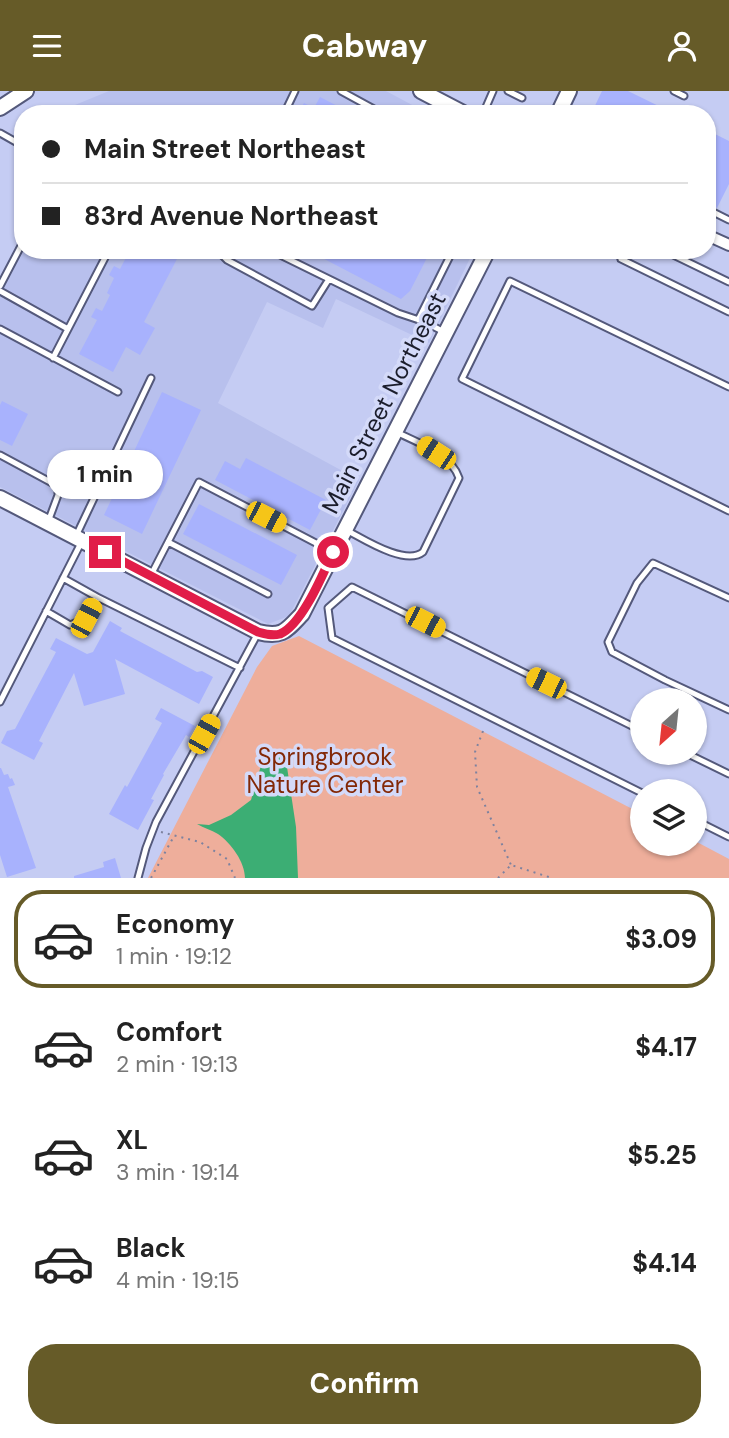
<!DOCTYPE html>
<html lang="en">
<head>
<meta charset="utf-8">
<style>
	body { margin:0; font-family:"DM Sans",sans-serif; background:#f6f6f6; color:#222; height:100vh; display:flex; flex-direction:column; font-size:26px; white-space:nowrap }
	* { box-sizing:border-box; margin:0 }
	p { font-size:23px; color:#767676 }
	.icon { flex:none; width:38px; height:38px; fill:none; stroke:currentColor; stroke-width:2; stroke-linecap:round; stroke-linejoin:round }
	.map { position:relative; height:787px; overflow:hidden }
	.details { display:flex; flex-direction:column; background:#fff; flex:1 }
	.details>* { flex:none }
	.top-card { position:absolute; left:14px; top:14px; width:702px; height:154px; border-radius:28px; box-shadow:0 2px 5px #0004; display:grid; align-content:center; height:154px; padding:0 28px; background:#fff }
	.needle { width:46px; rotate:207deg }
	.controls { position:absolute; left:630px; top:597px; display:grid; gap:14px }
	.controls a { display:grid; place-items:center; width:77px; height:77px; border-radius:50%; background:#fff; box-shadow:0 2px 5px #0004; font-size:35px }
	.end { position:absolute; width:32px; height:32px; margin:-16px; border:9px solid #e11d48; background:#fff; box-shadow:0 0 0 4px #fff }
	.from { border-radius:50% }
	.bubble { position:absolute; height:49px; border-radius:24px; background:#fff; box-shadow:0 2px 5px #0004; font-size:23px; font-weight:700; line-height:49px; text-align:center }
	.car { position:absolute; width:21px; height:42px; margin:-21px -10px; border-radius:9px; box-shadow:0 0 5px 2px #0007; background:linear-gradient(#f5c518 24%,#345 0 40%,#f5c518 0 76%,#345 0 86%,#f5c518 0) }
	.top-card b { display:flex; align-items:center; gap:24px; height:66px; font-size:26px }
	.top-card b+b { border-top:2px solid #e0e0e0 }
	.top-card i { width:18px; height:18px; background:#222 }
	ul { padding:12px 0 0; list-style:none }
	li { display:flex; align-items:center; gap:21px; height:98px; margin:0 14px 10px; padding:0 14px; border:4px solid transparent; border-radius:28px }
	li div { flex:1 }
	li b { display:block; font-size:26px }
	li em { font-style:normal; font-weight:700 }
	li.current { border-color:#665b28 }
	li>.icon { width:63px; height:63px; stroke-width:1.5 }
	.action { display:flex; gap:14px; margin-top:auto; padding:14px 28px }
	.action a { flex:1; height:80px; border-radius:28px; background:#665b28; color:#fff; font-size:28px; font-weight:700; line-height:80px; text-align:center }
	header { display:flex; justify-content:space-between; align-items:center; height:91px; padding:0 28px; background:#665b28; color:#fff; font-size:32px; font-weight:700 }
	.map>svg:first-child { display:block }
</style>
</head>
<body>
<header><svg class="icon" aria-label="menu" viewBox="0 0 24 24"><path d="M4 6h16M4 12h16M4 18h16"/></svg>Cabway<svg class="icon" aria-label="person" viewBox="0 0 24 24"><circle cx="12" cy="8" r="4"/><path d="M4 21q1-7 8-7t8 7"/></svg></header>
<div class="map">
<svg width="729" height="787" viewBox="0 0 729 787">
	<rect width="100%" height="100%" fill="#c5ccf3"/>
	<!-- built -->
	<path fill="#b8c0ed" d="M 109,0 L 386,0 L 429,23 L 53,23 Z
		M 23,148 L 23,159 L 474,159 L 429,252 L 336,208 L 323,237 L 267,211 L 218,312 L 359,389 L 289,525 L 268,533 L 0,396 L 0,196 Z"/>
	<!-- green -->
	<path fill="#eeae9b" d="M 299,545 L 642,723 L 642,752 L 695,752 L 695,750 L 729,768 L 729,787 L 148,787 L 257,576 L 272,555 Z"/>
	<!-- water -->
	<path fill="#3cae74" d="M 276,660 L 287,676 L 296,736 L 298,787 L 245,787 C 245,771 231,752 218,743 C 211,739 204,737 197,733 L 209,734 L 231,724 L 251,709 L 262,671 L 271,661 Z"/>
	<!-- building -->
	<path fill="#a8b2fd" d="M 602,0 L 628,0 L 675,23 L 596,23 L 592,21 Z
		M 320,6 L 353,23 L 298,23 L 304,12 L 314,17 Z
		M 707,39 L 729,50 L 729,93 L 717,117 L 707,112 Z
		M 130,159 L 162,159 L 177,168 L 144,231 L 155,237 L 140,264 L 126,256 L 113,281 L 79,263 L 97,229 L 91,226 L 96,217 L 102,220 L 110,204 L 107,202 L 114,187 L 109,184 L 114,175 L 120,178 Z
		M 307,159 L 431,159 L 410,200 L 401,208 Z
		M 162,301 L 201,319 L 142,443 L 104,424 Z
		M 2,310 L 28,323 L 12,355 L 0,349 L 0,314 Z
		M 246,367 L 326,409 L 310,439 L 215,389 L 225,370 L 240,378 Z
		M 199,413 L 297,464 L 281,494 L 183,443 Z
		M 110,530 L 122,537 L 120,540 L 197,581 L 202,580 L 213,586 L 199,613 L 115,568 L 125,603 L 84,615 L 74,582 L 39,650 L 43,652 L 34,669 L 1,652 L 7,640 L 15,638 L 56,561 L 50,558 L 56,547 L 87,563 L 93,561 Z
		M 161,617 L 195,635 L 189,646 L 186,644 L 163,683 L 164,684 L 151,708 L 154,709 L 138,739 L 109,723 L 125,694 L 127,696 L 162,632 L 155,628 Z
		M 0,677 L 1,677 L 4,684 L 8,683 L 10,688 L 12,687 L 15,694 L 8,696 L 36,777 L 7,786 L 0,764 Z
		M 115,767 L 121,787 L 74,787 L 74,785 L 104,776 L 103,771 Z"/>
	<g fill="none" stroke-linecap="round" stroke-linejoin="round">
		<!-- lane casing -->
		<g stroke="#54597b" stroke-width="9">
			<path id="lane" d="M 341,0 L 383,23
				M 508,0 L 522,7
				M 674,0 L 684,5
				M 284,23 L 295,0
				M 483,23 L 493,0
				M 0,42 L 23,55
				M 707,118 L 729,129
				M 217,159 L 227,169 L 312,215 L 329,188 L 398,222 L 425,231 L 444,241
				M 270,159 L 329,188
				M 625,159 L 621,168 L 729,221
				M 663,159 L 729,191
				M 0,195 L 23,151
				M 0,200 L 68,238
				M 418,229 L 453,159
				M 0,238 L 118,301
				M 53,267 L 109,159
				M 729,296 L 510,190 L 462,288 L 729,420
				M 0,364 L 54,393 L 58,399 L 58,404 L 48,431
				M 348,440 C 365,449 406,475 423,461 L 459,387 C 452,364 417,351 396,341
				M 76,445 L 151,287
				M 168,451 L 268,503
				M 151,484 L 199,391 L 333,461
				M 63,487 L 97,506
				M 729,507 L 653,472 L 637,492 L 608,551 L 612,561 L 665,589 L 729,619
				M 328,517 L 332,547 L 642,702
				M 328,517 L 352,496 L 642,640
				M 46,520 L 70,534 L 86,527 L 97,506 L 240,577
				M 0,611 L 81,452
				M 686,662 L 729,683
				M 695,729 L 729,746
				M 138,787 L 146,757 L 156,731 L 258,542"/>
		</g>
		<!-- street casing -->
		<g stroke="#54597b" stroke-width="14">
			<path id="street" d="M 707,144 L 729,154"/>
		</g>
		<!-- secondary casing -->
		<g stroke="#54597b" stroke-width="18">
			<path id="secondary" d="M 421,0 L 465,23
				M 0,17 L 26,0
				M 558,23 L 569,0
				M 0,407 L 258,541 C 282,547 286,540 302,523 L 488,159"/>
		</g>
		<!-- path -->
		<path stroke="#7d829f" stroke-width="2" stroke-dasharray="2 5" stroke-linecap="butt" d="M 483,640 L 475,661 L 477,696 L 511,774
			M 161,741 L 200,751 L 227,768 L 235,787
			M 151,787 L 174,745
			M 498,787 L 511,774 L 552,787"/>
		<!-- lane -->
		<use href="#lane" stroke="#fff" stroke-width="5"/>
		<!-- street -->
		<use href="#street" stroke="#fff" stroke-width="10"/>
		<!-- secondary -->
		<use href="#secondary" stroke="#fff" stroke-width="14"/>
	</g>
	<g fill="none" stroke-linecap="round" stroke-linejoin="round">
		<!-- route -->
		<path stroke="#e11d48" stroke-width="9" d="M 105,461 L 258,541 C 265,543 272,545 280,543 C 302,534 323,483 333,461"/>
	</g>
	<g text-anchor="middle" stroke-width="7" stroke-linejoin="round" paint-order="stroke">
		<!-- street labels -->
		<g font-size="24" fill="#1b1d2b" stroke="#d4daf9">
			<text transform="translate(384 312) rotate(-63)" y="8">Main Street Northeast</text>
		</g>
		<!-- park labels -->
		<g font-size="24" fill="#832807" stroke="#d4daf9">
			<text x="325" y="674">Springbrook<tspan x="325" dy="28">Nature Center</tspan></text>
		</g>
	</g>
</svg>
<div class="controls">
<a><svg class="needle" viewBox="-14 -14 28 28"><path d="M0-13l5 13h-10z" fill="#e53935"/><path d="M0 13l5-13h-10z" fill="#767676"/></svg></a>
<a><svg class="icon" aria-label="layers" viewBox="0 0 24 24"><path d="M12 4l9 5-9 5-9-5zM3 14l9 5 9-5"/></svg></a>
</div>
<i class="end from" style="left:333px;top:461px"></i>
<i class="end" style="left:105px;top:461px"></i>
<div class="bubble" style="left:47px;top:359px;width:116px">1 min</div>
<i class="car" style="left:436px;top:362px;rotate:303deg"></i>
<i class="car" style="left:266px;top:426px;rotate:117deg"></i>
<i class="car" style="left:86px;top:527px;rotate:28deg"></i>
<i class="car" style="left:425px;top:531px;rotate:117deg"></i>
<i class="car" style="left:546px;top:592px;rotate:296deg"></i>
<i class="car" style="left:204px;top:643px;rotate:29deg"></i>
<div class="top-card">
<b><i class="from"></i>Main Street Northeast</b>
<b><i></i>83rd Avenue Northeast</b>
</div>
</div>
<section class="details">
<ul>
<li class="current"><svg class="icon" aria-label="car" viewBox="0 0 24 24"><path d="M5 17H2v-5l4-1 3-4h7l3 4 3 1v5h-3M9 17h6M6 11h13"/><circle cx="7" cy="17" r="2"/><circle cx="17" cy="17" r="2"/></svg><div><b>Economy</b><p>1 min · 19:12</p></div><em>$3.09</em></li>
<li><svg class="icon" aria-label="car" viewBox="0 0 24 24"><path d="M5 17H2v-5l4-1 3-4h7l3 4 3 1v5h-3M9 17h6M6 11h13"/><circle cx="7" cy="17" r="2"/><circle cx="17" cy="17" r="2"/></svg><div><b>Comfort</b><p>2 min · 19:13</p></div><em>$4.17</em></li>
<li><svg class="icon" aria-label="car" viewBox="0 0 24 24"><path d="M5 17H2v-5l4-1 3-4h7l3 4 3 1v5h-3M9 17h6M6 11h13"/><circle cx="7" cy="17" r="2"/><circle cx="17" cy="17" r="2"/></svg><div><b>XL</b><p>3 min · 19:14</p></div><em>$5.25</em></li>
<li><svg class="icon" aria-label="car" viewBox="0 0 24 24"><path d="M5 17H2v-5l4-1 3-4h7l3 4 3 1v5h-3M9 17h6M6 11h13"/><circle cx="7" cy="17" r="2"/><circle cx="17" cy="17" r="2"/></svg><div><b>Black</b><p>4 min · 19:15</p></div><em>$4.14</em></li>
</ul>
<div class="action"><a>Confirm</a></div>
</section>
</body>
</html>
